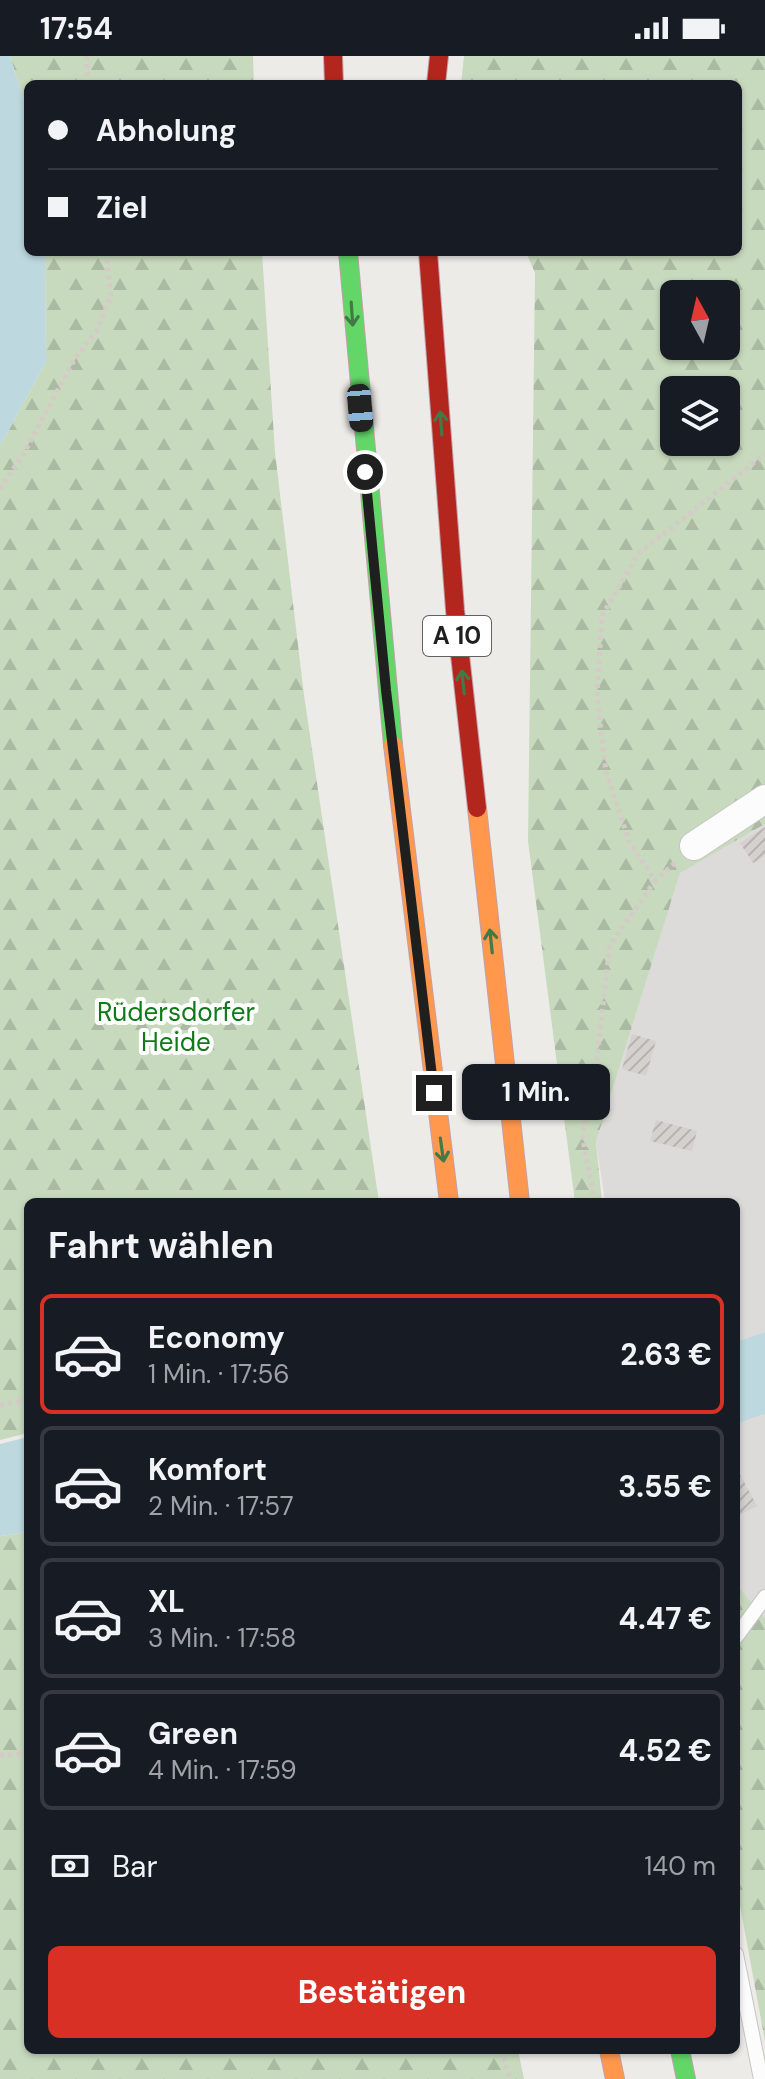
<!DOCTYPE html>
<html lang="de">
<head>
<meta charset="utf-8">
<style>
	body { margin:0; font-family:"DM Sans",sans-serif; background:#242831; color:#f1f3f6; height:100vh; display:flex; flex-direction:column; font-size:30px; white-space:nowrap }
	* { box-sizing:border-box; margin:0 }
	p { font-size:26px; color:#9ea1a6 }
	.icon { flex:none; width:44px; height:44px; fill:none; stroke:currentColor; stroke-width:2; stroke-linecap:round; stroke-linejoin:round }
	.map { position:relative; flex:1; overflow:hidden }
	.details { position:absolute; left:24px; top:1142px; width:716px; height:856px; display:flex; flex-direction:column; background:#171b24; border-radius:12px; box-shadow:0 2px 6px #0004 }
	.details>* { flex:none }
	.guide { position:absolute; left:24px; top:24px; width:718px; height:176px; border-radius:12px; box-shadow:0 2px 6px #0004; display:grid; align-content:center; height:176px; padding:0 24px; background:#171b24 }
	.needle { width:52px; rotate:352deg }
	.fabs { position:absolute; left:660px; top:224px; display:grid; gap:16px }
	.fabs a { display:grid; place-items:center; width:80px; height:80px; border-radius:12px; background:#171b24; box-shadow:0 2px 6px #0004; font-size:40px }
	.end { position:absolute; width:36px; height:36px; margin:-18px; border:10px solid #1f1f1f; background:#fff; box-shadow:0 0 0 4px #fff }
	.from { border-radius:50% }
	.bubble { position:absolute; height:56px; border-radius:12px; background:#171b24; box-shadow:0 2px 6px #0004; font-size:26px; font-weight:700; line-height:56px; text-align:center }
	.car { position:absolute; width:24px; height:48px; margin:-24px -12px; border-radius:10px; box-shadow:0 0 6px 2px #0007; background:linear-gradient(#222 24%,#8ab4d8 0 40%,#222 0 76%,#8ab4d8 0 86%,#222 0) }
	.guide b { display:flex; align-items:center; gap:28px; height:76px; font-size:30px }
	.guide b+b { border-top:2px solid #363941 }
	.guide i { width:20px; height:20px; background:#f1f3f6 }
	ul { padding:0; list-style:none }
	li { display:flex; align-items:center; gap:24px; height:120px; margin:0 16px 12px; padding:0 8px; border:4px solid #363941; border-radius:12px }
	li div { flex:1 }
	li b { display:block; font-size:30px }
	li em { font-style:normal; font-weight:700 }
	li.active { border-color:#d93025 }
	li>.icon { width:72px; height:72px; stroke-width:1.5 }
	h2 { padding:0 24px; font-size:36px; line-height:96px }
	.pay { display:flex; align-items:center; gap:20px; height:88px; padding:0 24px; font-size:30px }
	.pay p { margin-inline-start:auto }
	.action { display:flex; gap:16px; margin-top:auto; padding:16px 24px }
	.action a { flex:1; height:92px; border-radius:12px; background:#d93025; color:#fff; font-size:32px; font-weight:700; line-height:92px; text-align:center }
	.status { display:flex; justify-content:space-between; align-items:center; height:56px; padding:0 40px; background:#171b24; direction:ltr }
	.status svg { height:22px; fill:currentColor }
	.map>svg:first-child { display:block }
</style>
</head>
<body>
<div class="status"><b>17:54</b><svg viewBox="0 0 49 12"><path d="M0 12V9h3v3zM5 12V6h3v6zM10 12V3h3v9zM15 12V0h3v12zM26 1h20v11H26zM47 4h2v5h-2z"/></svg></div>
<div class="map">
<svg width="765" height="2023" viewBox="0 0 765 2023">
	<defs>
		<pattern id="forest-firs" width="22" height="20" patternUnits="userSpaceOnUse" patternTransform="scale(2)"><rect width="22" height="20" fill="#c8dabe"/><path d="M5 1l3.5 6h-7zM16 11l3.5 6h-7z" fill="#abbba3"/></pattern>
		<pattern id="building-hatch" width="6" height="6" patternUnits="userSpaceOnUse" patternTransform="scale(2)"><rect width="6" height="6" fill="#d4d1cf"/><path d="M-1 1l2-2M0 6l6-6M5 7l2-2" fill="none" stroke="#b6b3b1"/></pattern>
	</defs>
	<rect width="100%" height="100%" fill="#edebe8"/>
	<!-- residential -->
	<path fill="#dcdbd9" d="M 765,768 L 765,1276 L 736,1286 L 736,1146 L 605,1146 L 596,1086 L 680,816 Z
		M 765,1358 L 765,1562 L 736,1528 L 736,1368 Z"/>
	<!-- forest -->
	<path fill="url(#forest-firs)" fill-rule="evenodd" d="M 10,0 L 253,0 L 254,28 L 28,28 L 28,58 Z
		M 464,0 L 765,0 L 765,768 L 680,817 L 596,1086 L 602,1146 L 575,1146 L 528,785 L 535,217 L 526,196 L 738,196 L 738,28 L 461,28 ZM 674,238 L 726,238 L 726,290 L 674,290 ZM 674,334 L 726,334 L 726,386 L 674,386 Z
		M 45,196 L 262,196 L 275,396 L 304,639 L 379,1146 L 28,1146 L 28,1377 L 0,1384 L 0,390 L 46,306 Z
		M 28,1476 L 28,1994 L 518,1994 L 524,2023 L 0,2023 L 0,1480 Z
		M 736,1528 L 765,1562 L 765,1985 L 736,1828 Z"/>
	<!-- water -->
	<path fill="#bdd8df" d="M 0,0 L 10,0 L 28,58 L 28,196 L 45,196 L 46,306 L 0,390 Z
		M 765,1276 L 765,1358 L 736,1368 L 736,1286 Z
		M 28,1381 L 28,1476 L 0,1480 L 0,1388 Z"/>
	<!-- building -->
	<path fill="url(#building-hatch)" d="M 765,771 L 765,800 L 753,807 L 740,787 Z
		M 632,978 L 656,985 L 646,1020 L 622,1013 Z
		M 656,1064 L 697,1075 L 692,1095 L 650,1085 Z
		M 736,1411 L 757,1450 L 736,1461 Z"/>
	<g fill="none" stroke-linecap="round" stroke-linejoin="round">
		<!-- lane casing -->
		<g stroke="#c6c5c4" stroke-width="16">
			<path id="lane" d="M 736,1581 L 765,1541
				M 736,1898 L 761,2023"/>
		</g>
		<!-- street casing -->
		<g stroke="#c6c5c4" stroke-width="30">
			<path id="street" d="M 694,790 L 765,743"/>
		</g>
		<!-- fast casing -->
		<g stroke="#c1a0aa" stroke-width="20">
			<path id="fast" d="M 348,196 L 393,689
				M 680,1994 L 686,2023"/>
		</g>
		<!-- slow casing -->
		<g stroke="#c1a0aa" stroke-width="20">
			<path id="slow" d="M 393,689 L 449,1146
				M 477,752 L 520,1146
				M 609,1994 L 615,2023"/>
		</g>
		<!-- jam casing -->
		<g stroke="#c1a0aa" stroke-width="20">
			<path id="jam" d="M 333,0 L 334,28
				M 436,28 L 439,0
				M 428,196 L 455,554 L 477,752"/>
		</g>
		<!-- path -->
		<path stroke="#d6cac8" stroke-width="5" stroke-dasharray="4 4" stroke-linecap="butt" d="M 87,0 L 87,28
			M 0,433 L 24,397 L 74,304 L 97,274 L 111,240 L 106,196
			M 675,807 L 655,825 L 629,785 L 606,716 L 597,639 L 602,560 L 638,498 L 765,398
			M 595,1146 L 582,1079 L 595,1019 L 610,889 L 655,825
			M 0,1349 L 28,1344
			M 0,1699 L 28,1698
			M 501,1994 L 510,2023"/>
		<!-- lane -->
		<use href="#lane" stroke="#fcfcfc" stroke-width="14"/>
		<!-- street -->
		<use href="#street" stroke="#fcfcfc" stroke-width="28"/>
		<!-- fast -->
		<use href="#fast" stroke="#63d668" stroke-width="18"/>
		<!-- slow -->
		<use href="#slow" stroke="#ff974d" stroke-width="18"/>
		<!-- jam -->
		<use href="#jam" stroke="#b3261e" stroke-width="18"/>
	</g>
	<!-- one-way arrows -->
	<defs><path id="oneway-shaft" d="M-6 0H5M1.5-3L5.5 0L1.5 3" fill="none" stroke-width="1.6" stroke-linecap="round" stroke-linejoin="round" transform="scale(2)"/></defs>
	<g stroke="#417a44">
		<use href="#oneway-shaft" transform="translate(352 258) rotate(86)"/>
		<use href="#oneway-shaft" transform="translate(441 367) rotate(-94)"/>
		<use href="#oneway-shaft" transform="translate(463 626) rotate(-96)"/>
		<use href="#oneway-shaft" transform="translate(491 885) rotate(-96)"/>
		<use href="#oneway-shaft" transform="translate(442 1094) rotate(82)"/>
	</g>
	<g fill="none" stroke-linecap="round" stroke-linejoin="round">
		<!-- route -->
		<path stroke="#1f1f1f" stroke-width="10" d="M 365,416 L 386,634 L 434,1037"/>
	</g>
	<g text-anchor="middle" stroke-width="8" stroke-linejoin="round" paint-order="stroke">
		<!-- shield labels -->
		<rect fill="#fff" stroke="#626262" stroke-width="2" x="423" y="560" width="68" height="40" rx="6"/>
		<g font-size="24" font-weight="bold" fill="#1f1f1f">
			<text x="457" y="588">A 10</text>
		</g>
		<!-- park labels -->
		<g font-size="26" fill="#107a19" stroke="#fff">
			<text x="176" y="965">Rüdersdorfer<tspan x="176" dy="30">Heide</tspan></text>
		</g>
	</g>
</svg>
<div class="fabs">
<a><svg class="needle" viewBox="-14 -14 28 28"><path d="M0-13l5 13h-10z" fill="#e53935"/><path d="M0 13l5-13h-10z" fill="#9ea1a6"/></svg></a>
<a><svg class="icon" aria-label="layers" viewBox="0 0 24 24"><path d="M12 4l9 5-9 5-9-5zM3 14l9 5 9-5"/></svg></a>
</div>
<i class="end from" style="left:365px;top:416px"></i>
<i class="end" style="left:434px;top:1037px"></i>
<div class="bubble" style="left:462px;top:1008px;width:148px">1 Min.</div>
<i class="car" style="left:360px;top:352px;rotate:175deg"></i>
<div class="guide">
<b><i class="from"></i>Abholung</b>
<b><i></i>Ziel</b>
</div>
<section class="details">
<h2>Fahrt wählen</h2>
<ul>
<li class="active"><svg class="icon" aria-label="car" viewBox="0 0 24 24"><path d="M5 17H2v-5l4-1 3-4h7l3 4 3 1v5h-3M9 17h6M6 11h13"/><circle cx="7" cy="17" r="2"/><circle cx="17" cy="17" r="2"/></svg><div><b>Economy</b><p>1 Min. · 17:56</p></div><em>2.63 €</em></li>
<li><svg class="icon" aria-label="car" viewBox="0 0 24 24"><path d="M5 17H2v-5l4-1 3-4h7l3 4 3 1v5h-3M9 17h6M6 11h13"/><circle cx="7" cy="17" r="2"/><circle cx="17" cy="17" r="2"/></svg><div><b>Komfort</b><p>2 Min. · 17:57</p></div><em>3.55 €</em></li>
<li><svg class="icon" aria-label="car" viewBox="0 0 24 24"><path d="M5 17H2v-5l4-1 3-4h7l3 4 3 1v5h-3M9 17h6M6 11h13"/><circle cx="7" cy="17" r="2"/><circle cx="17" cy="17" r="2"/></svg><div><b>XL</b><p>3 Min. · 17:58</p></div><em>4.47 €</em></li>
<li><svg class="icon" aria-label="car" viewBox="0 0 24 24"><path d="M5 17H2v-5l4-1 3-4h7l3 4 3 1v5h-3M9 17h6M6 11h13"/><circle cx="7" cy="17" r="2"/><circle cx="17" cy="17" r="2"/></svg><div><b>Green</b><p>4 Min. · 17:59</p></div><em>4.52 €</em></li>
</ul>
<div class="pay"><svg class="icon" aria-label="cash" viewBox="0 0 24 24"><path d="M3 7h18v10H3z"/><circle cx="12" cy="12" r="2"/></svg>Bar<p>140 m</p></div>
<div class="action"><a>Bestätigen</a></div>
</section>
</div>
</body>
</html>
